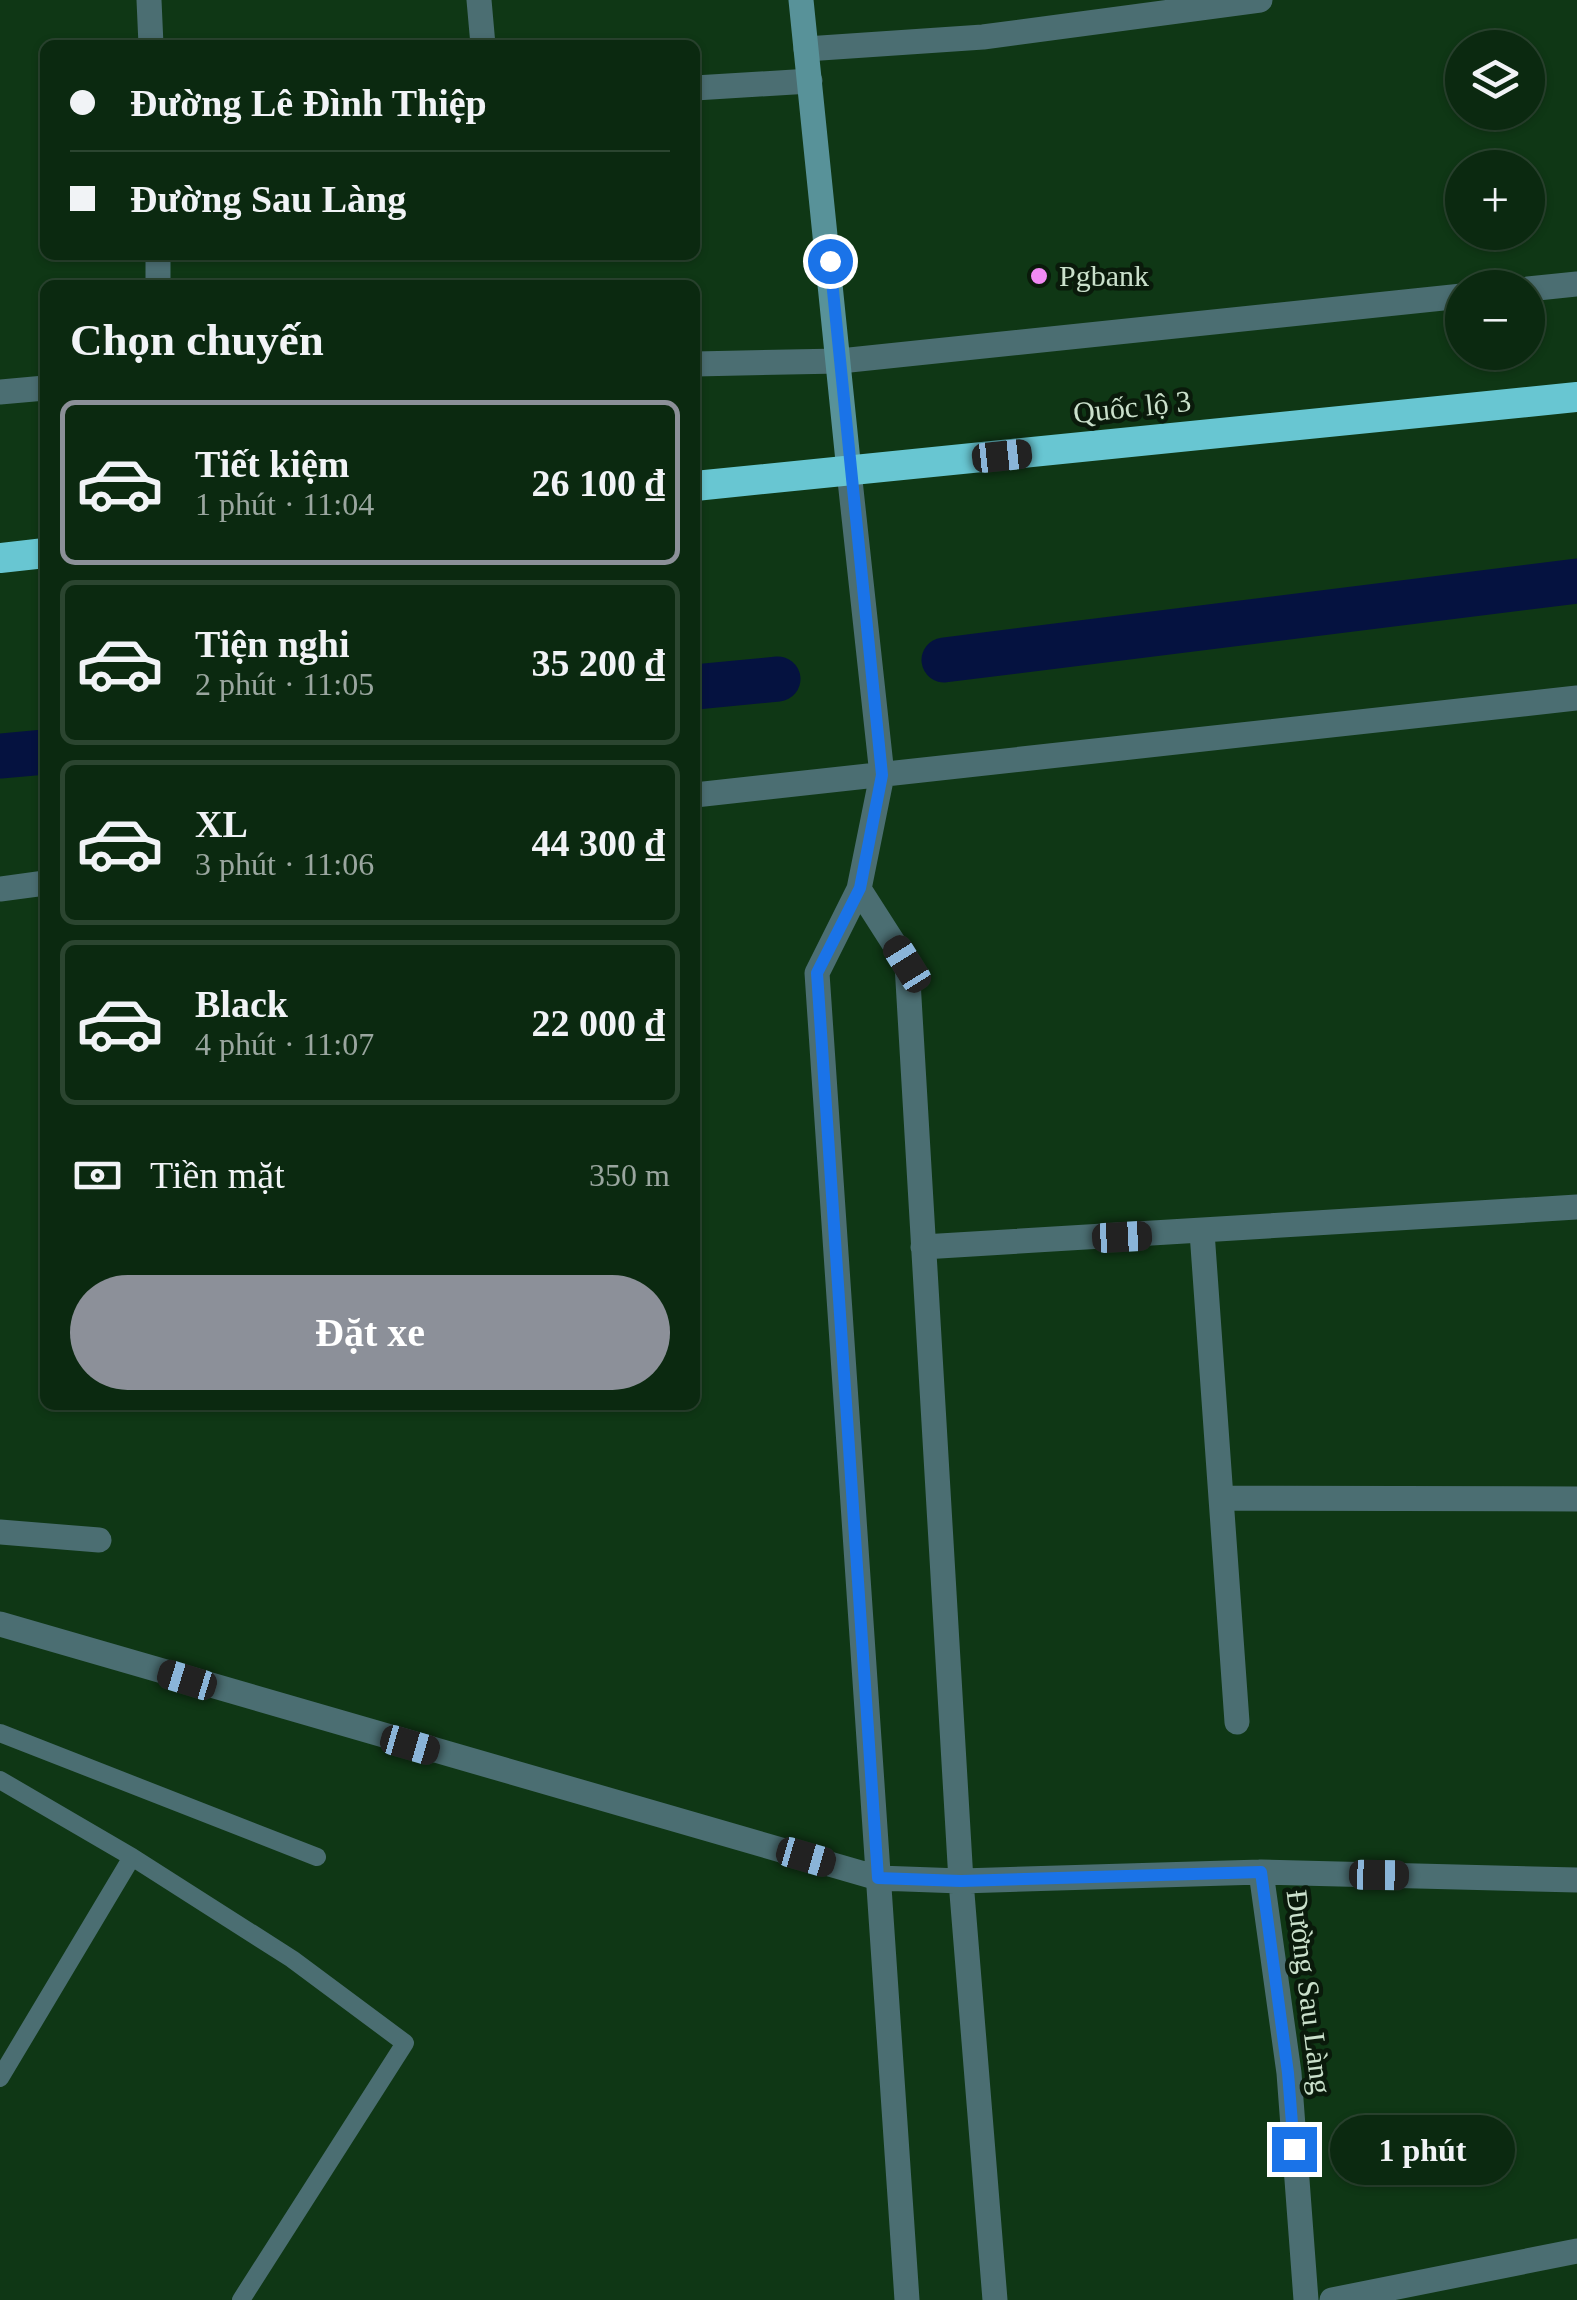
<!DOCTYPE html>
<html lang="vi">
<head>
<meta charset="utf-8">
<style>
	body { margin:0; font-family:"Times New Roman",serif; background:#143119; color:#f1f3f6; height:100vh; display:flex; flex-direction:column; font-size:38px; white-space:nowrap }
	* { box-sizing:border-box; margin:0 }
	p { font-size:32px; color:#9aa69f }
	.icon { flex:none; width:55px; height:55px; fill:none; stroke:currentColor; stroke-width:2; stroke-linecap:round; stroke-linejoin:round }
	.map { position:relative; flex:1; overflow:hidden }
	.panel { position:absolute; left:40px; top:280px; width:660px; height:1130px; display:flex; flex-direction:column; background:#0b2910; border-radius:15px; box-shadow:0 2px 8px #0004,0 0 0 2px #2b4530 }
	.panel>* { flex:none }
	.top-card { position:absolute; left:40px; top:40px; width:660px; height:220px; border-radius:15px; box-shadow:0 2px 8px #0004,0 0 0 2px #2b4530; display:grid; align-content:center; height:220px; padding:0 30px; background:#0b2910 }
	.buttons { position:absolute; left:1445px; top:30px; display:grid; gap:20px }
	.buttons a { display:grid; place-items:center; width:100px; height:100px; border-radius:50%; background:#0b2910; box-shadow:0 2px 8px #0004,0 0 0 2px #2b4530; font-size:50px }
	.end { position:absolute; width:45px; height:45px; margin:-22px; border:12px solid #1a73e8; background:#fff; box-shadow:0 0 0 5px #fff }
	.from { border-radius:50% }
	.bubble { position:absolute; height:70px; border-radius:35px; background:#0b2910; box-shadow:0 2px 8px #0004,0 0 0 2px #2b4530; font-size:32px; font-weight:600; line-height:70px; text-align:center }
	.car { position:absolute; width:30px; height:60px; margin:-30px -15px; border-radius:12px; box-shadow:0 0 8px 2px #0007; background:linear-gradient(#222 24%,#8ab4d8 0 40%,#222 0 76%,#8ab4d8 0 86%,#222 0) }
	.top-card b { display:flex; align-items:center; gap:35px; height:95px; font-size:38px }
	.top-card b+b { border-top:2px solid #2b4530 }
	.top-card i { width:25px; height:25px; background:#f1f3f6 }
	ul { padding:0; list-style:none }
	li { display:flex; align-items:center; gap:30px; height:165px; margin:0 20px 15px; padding:0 10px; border:5px solid #2b4530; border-radius:15px }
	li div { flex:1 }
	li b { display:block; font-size:38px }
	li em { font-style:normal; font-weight:600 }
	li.on { border-color:#8c9099 }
	li>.icon { width:90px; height:90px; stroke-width:1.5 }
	h2 { padding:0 30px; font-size:45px; line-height:120px }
	.pay { display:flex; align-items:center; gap:25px; height:110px; padding:0 30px; font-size:38px }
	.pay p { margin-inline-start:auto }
	.button { display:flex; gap:20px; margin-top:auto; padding:20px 30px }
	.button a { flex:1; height:115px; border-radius:60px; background:#8c9099; color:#fff; font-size:40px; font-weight:600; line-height:115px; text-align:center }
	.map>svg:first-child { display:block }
</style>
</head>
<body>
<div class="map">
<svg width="1577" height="2300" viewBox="0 0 1577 2300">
	<rect width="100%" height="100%" fill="#0f3715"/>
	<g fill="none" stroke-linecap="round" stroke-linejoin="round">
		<!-- canal -->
		<path stroke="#051240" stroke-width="45" d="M 944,660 L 1577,581
			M 695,687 L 778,679
			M 0,756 L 45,752"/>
		<!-- lane -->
		<path stroke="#4b6e72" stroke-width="18" d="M 0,1733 L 317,1857
			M 0,1780 L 132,1857 L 292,1959 L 405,2043 L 241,2300
			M 0,2078 L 132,1857"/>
		<!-- street -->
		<path stroke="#4b6e72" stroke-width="25" d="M 149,0 L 151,45
			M 479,0 L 483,45
			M 806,49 L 983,37 L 1260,0
			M 695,88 L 810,81
			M 158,255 L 158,285
			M 1528,289 L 1577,284
			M 695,364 L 840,361 L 1462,296
			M 0,392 L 45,388
			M 849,471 L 882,775 L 859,889
			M 695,795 L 1577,698
			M 0,889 L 45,883
			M 1202,1232 L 1237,1722
			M 923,1247 L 1577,1207
			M 1221,1498 L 1577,1499
			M 0,1532 L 99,1540
			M 0,1624 L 878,1878 L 961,1881 L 1261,1872 L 1577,1880
			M 1261,1872 L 1289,2073 L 1306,2300
			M 907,2300 L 817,973 L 859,889 L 907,964 L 961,1881 L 995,2300
			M 1332,2300 L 1577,2251"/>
		<!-- secondary -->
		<path stroke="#589299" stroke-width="25" d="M 801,0 L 849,471"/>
		<!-- highway -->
		<path stroke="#68c6d2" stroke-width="30" d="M 695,486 L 1577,397
			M 0,558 L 45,553"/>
	</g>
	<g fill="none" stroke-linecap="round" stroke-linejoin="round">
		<!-- route -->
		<path stroke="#1a73e8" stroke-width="12" d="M 830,261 L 882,775 L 860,888 L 817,973 L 878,1878 L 961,1881 L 1261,1872 L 1288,2073 L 1294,2149"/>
	</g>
	<!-- markers -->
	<circle fill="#f18af4" stroke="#0a1a0b" stroke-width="4" cx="1039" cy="276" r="10"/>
	<g text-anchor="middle" stroke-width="9" stroke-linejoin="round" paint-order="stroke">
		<!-- poi labels -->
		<g font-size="30" fill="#cae0cb" stroke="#0a1a0b" text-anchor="start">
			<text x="1059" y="286">Pgbank</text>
		</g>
		<!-- street labels -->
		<g font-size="30" fill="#cae0cb" stroke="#0a1a0b">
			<text transform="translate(1132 407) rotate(-6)" y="10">Quốc lộ 3</text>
			<text transform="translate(1309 1992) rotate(83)" y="10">Đường Sau Làng</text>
		</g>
	</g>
</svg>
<div class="buttons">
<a><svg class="icon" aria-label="layers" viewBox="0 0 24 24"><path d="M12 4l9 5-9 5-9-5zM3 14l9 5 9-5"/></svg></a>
<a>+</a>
<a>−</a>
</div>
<i class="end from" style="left:830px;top:261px"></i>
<i class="end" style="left:1294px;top:2149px"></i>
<div class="bubble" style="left:1330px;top:2115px;width:185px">1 phút</div>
<i class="car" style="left:1002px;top:456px;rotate:84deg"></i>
<i class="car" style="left:907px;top:964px;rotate:328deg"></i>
<i class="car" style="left:1122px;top:1237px;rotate:87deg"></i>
<i class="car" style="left:187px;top:1680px;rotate:287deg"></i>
<i class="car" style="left:410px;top:1745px;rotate:106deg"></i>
<i class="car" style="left:806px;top:1857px;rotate:106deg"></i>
<i class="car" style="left:1379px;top:1875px;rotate:91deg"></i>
<div class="top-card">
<b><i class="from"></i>Đường Lê Đình Thiệp</b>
<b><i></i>Đường Sau Làng</b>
</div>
<section class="panel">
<h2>Chọn chuyến</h2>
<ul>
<li class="on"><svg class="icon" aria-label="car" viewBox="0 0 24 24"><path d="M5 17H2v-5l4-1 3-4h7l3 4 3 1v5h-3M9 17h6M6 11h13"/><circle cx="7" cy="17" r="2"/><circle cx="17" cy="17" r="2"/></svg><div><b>Tiết kiệm</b><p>1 phút · 11:04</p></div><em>26 100 ₫</em></li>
<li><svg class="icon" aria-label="car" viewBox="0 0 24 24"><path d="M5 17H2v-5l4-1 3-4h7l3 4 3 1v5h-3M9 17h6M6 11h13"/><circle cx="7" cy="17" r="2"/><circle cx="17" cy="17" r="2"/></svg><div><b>Tiện nghi</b><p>2 phút · 11:05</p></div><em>35 200 ₫</em></li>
<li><svg class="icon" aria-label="car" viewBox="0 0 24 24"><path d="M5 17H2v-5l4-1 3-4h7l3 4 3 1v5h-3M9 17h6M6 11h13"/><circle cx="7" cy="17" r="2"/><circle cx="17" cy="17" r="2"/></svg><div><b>XL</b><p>3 phút · 11:06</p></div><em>44 300 ₫</em></li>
<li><svg class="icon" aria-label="car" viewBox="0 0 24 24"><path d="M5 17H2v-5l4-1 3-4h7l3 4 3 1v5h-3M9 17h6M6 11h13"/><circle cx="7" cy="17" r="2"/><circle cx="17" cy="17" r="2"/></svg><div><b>Black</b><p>4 phút · 11:07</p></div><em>22 000 ₫</em></li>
</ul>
<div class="pay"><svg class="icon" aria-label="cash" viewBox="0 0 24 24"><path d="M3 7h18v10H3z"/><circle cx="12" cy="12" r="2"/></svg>Tiền mặt<p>350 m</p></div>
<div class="button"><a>Đặt xe</a></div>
</section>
</div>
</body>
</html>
